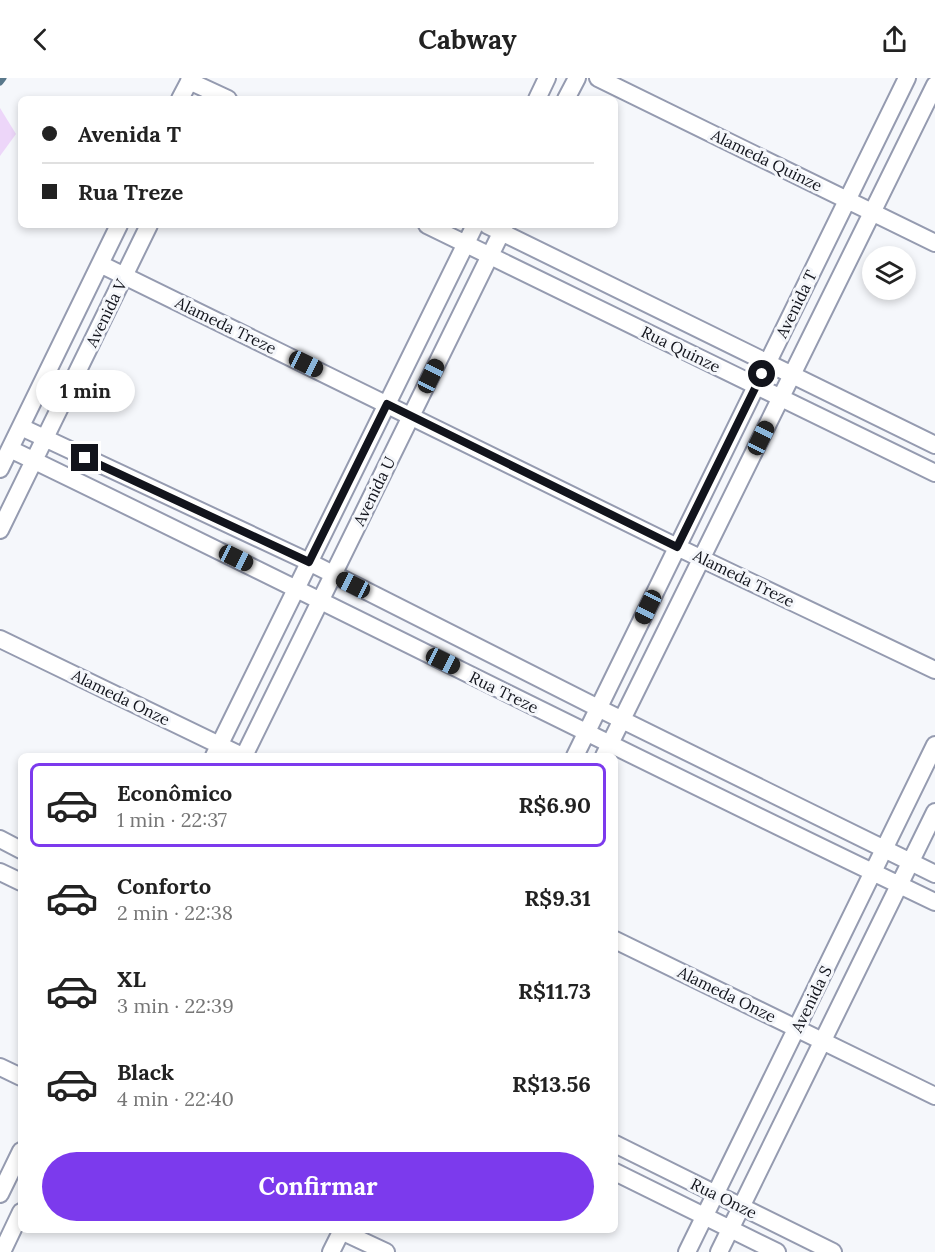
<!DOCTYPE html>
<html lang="pt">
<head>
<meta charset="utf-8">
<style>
	body { margin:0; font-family:Lora,serif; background:#f2f2f2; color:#222; height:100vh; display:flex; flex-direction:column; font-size:22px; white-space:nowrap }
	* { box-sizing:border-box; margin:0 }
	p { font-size:20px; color:#767676 }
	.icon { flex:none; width:33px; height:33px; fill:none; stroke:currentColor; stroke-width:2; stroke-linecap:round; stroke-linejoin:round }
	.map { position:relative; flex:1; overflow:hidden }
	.side { position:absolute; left:18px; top:675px; width:600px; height:480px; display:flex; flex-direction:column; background:#fff; border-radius:9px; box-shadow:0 3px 9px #0003 }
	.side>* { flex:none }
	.banner { position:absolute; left:18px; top:18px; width:600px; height:132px; border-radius:9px; box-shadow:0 3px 9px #0003; display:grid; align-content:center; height:132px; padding:0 24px; background:#fff }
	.fabs { position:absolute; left:862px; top:168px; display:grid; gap:12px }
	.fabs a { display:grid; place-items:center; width:54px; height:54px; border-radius:50%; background:#fff; box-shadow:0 3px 9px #0003; font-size:30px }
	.end { position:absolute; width:27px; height:27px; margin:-14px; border:8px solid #12141c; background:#fff; box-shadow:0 0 0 3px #fff }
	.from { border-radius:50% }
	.bubble { position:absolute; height:42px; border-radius:21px; background:#fff; box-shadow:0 3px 9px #0003; font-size:20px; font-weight:700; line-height:42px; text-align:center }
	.car { position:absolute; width:18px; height:36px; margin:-18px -9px; border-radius:8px; box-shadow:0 0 4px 2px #0007; background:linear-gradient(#222 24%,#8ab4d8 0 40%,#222 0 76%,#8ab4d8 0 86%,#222 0) }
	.banner b { display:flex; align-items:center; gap:21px; height:57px; font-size:22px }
	.banner b+b { border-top:2px solid #e0e0e0 }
	.banner i { width:15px; height:15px; background:#222 }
	ul { padding:10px 0 0; list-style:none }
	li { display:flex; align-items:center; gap:18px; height:84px; margin:0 12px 9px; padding:0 12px; border:3px solid transparent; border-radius:9px }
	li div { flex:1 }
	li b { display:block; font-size:22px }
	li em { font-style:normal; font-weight:700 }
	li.selected { border-color:#7c3aed }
	li>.icon { width:54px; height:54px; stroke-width:1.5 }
	.button { display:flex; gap:12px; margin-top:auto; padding:12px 24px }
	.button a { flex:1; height:69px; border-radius:36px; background:#7c3aed; color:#fff; font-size:24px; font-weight:700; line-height:69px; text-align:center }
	header { display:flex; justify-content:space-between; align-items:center; height:78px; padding:0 24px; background:#fff; font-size:27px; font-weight:700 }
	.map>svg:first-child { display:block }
</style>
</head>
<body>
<header><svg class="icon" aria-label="back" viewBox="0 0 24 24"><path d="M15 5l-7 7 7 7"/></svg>Cabway<svg class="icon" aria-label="share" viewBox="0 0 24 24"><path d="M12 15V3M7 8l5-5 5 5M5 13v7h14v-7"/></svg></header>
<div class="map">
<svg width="935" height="1174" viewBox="0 0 935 1174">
	<rect width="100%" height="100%" fill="#f5f7fb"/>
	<!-- green -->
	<path fill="#edd6f9" d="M 0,30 L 16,56 L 0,78 Z"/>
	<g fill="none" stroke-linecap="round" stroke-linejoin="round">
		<!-- stream -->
		<path stroke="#59788b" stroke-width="7" d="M 0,4 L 3,0"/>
		<!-- minor casing -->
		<g stroke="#959bb0" stroke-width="20">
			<path id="minor" d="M 598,0 L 935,165
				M 189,3 L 228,21
				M 180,21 L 191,0
				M 537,21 L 547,0
				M 566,21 L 577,0
				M 427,147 L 935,395
				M 487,147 L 935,367
				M 100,186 L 677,469 L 935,592
				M 21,349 L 309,484 L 598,630 L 935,796
				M 10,371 C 319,520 625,676 935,824
				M 0,391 L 119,147
				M 0,452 L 149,147
				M 0,561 L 242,678
				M 214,678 L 475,147
				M 244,678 L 505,147
				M 575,678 L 907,0
				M 604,678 L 935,7
				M 0,761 L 21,772
				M 0,794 L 21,804
				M 615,862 L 935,1018
				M 0,989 L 21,999
				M 615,1066 L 833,1174
				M 615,1094 L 777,1174
				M 0,1116 L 21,1073
				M 341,1153 L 386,1174
				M 2,1174 L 21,1134
				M 331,1174 L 342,1152
				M 687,1174 L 935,667
				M 719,1174 L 935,734"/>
		</g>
		<!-- minor -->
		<use href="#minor" stroke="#fff" stroke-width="16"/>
	</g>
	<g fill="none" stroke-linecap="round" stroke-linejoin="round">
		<!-- route -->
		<path stroke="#12141c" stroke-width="8" d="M 85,380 L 309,484 L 387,326 L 677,469 L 762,296"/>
	</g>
	<g text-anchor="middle" stroke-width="6" stroke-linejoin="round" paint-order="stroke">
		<!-- street labels -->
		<g font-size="16" fill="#12141c" stroke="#f5f7fb">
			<text transform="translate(767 82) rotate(26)" y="6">Alameda Quinze</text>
			<text transform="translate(796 226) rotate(-64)" y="6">Avenida T</text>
			<text transform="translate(106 235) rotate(-64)" y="6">Avenida V</text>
			<text transform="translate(226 247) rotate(26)" y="6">Alameda Treze</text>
			<text transform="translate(681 271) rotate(26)" y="6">Rua Quinze</text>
			<text transform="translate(374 413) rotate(-64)" y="6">Avenida U</text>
			<text transform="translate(744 500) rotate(26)" y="6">Alameda Treze</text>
			<text transform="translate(504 614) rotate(26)" y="6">Rua Treze</text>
			<text transform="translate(121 619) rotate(26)" y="6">Alameda Onze</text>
			<text transform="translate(727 916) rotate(26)" y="6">Alameda Onze</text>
			<text transform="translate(811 921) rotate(-64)" y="6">Avenida S</text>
			<text transform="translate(724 1120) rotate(26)" y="6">Rua Onze</text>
		</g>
	</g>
</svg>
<div class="fabs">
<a><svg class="icon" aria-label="layers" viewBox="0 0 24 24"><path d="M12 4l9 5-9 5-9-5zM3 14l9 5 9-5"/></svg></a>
</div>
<i class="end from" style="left:762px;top:296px"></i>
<i class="end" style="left:85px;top:380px"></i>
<div class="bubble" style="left:36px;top:292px;width:99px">1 min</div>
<i class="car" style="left:306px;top:286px;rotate:116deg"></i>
<i class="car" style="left:431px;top:298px;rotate:26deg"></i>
<i class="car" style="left:761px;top:360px;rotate:26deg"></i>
<i class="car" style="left:236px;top:480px;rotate:116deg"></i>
<i class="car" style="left:353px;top:507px;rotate:297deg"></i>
<i class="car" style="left:648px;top:529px;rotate:206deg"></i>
<i class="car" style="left:443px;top:583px;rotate:116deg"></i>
<div class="banner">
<b><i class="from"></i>Avenida T</b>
<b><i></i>Rua Treze</b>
</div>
<section class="side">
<ul>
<li class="selected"><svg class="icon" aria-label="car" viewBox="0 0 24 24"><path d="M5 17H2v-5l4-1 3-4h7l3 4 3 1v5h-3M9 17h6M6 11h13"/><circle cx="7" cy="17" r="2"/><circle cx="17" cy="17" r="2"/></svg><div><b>Econômico</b><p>1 min · 22:37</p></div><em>R$6.90</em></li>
<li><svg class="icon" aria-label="car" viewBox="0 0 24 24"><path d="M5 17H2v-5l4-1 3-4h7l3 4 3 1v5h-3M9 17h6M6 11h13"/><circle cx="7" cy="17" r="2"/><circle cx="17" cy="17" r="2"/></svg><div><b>Conforto</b><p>2 min · 22:38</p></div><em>R$9.31</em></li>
<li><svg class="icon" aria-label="car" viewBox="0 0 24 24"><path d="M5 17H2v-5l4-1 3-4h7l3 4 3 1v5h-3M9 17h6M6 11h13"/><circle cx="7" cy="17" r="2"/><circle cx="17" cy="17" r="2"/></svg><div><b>XL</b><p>3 min · 22:39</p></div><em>R$11.73</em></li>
<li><svg class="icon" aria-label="car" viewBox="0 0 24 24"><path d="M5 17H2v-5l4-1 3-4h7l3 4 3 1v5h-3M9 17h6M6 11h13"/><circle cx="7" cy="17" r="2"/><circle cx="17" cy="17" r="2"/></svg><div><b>Black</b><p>4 min · 22:40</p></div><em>R$13.56</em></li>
</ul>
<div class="button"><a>Confirmar</a></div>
</section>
</div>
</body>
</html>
